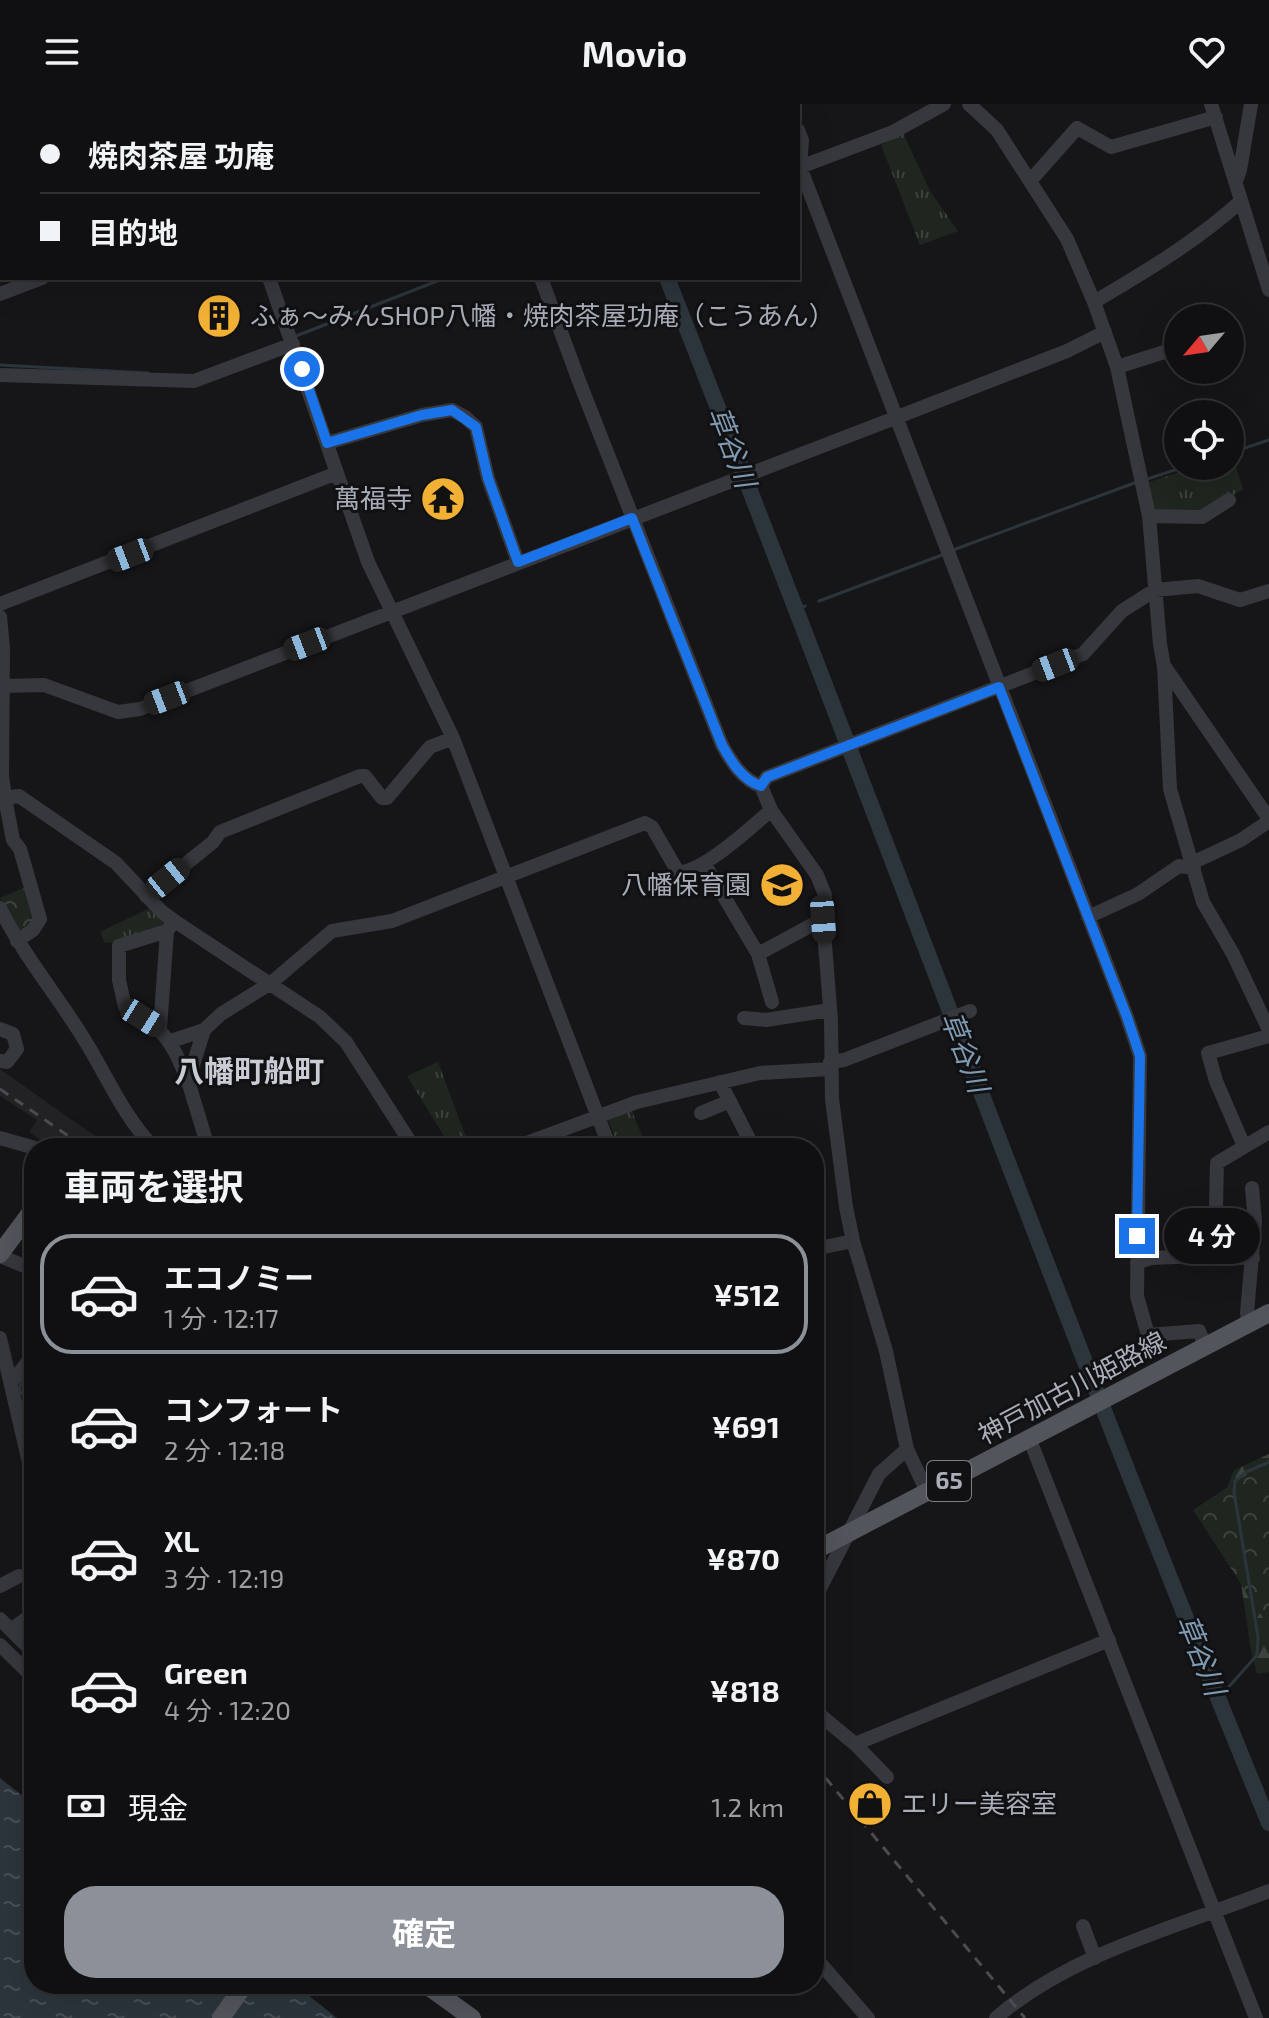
<!DOCTYPE html>
<html lang="ja">
<head>
<meta charset="utf-8">
<style>
	body { margin:0; font-family:"Exo 2","Noto Sans JP",sans-serif; background:#19191b; color:#f1f3f6; height:100vh; display:flex; flex-direction:column; font-size:30px; white-space:nowrap }
	* { box-sizing:border-box; margin:0 }
	p { font-size:26px; color:#9c9d9f }
	.icon { flex:none; width:44px; height:44px; fill:none; stroke:currentColor; stroke-width:2; stroke-linecap:round; stroke-linejoin:round }
	.map { position:relative; flex:1; overflow:hidden }
	.sheet { position:absolute; left:24px; top:1034px; width:800px; height:856px; display:flex; flex-direction:column; background:#101012; border-radius:32px; box-shadow:0 8px 32px #0002,0 0 0 2px #303032 }
	.sheet>* { flex:none }
	.hud { position:absolute; left:0px; top:0px; width:800px; height:176px; box-shadow:0 8px 32px #0002,0 0 0 2px #303032; display:grid; align-content:center; height:176px; padding:0 40px; background:#101012 }
	.needle { width:52px; rotate:241deg }
	.fabs { position:absolute; left:1164px; top:200px; display:grid; gap:16px }
	.fabs a { display:grid; place-items:center; width:80px; height:80px; border-radius:50%; background:#101012; box-shadow:0 8px 32px #0002,0 0 0 2px #303032; font-size:40px }
	.end { position:absolute; width:36px; height:36px; margin:-18px; border:10px solid #1a73e8; background:#fff; box-shadow:0 0 0 4px #fff }
	.from { border-radius:50% }
	.bubble { position:absolute; height:56px; border-radius:28px; background:#101012; box-shadow:0 8px 32px #0002,0 0 0 2px #303032; font-size:26px; font-weight:700; line-height:56px; text-align:center }
	.car { position:absolute; width:24px; height:48px; margin:-24px -12px; border-radius:10px; box-shadow:0 0 6px 2px #0007; background:linear-gradient(#222 24%,#8ab4d8 0 40%,#222 0 76%,#8ab4d8 0 86%,#222 0) }
	.hud b { display:flex; align-items:center; gap:28px; height:76px; font-size:30px }
	.hud b+b { border-top:2px solid #303032 }
	.hud i { width:20px; height:20px; background:#f1f3f6 }
	ul { padding:0; list-style:none }
	li { display:flex; align-items:center; gap:24px; height:120px; margin:0 16px 12px; padding:0 24px; border:4px solid transparent; border-radius:32px }
	li div { flex:1 }
	li b { display:block; font-size:30px }
	li em { font-style:normal; font-weight:700 }
	li.selected { border-color:#8c9099 }
	li>.icon { width:72px; height:72px; stroke-width:1.5 }
	h2 { padding:0 40px; font-size:36px; line-height:96px }
	.pay { display:flex; align-items:center; gap:20px; height:88px; padding:0 40px; font-size:30px }
	.pay p { margin-inline-start:auto }
	.action { display:flex; gap:16px; margin-top:auto; padding:16px 40px }
	.action a { flex:1; height:92px; border-radius:32px; background:#8c9099; color:#fff; font-size:32px; font-weight:700; line-height:92px; text-align:center }
	header { display:flex; justify-content:space-between; align-items:center; height:104px; padding:0 40px; background:#101012; font-size:36px; font-weight:700 }
	.map>svg:first-child { display:block }
</style>
</head>
<body>
<header><svg class="icon" aria-label="menu" viewBox="0 0 24 24"><path d="M4 6h16M4 12h16M4 18h16"/></svg>Movio<svg class="icon" aria-label="heart" viewBox="0 0 24 24"><path d="M12 20l-8-8c-3-5 5-10 8-4 3-6 11-1 8 4z"/></svg></header>
<div class="map">
<svg width="1269" height="1914" viewBox="0 0 1269 1914">
	<defs>
		<pattern id="grass-tufts" width="24" height="20" patternUnits="userSpaceOnUse" patternTransform="scale(2)"><rect width="24" height="20" fill="#1e261f"/><path d="M3 7l-1-3M5 7V3M7 7l1-3M15 17l-1-3M17 17v-4M19 17l1-3" fill="none" stroke="#3c433d"/></pattern>
		<pattern id="forest-firs" width="22" height="20" patternUnits="userSpaceOnUse" patternTransform="scale(2)"><rect width="22" height="20" fill="#1e261f"/><path d="M5 1l3.5 6h-7zM16 11l3.5 6h-7z" fill="#3c433d"/></pattern>
		<pattern id="park-crowns" width="20" height="18" patternUnits="userSpaceOnUse" patternTransform="scale(2)"><rect width="20" height="18" fill="#1e261f"/><path d="M2 6a3 3 0 1 1 6 0M12 15a3 3 0 1 1 6 0" fill="none" stroke="#3c433d"/></pattern>
		<pattern id="water-ripples" width="26" height="14" patternUnits="userSpaceOnUse" patternTransform="scale(2)"><rect width="26" height="14" fill="#2c353c"/><path d="M2 4q2-2 4 0t4 0M15 11q2-2 4 0t4 0" fill="none" stroke="#485056"/></pattern>
	</defs>
	<rect width="100%" height="100%" fill="#161618"/>
	<!-- built -->
	<path fill="#222225" d="M 0,965 L 59,1007 L 113,1044 L 52,1044 L 29,1028 L 37,1016 L 0,992 Z"/>
	<!-- grass -->
	<path fill="url(#grass-tufts)" d="M 903,29 L 930,87 L 958,127 L 920,141 L 881,41 Z
		M 1232,351 L 1243,385 L 1200,411 L 1155,410 L 1146,379 L 1198,362 L 1230,362 Z
		M 152,803 L 166,819 L 166,823 L 115,838 L 105,839 L 100,828 Z
		M 438,958 L 470,1044 L 428,1044 L 444,1032 L 407,972 Z
		M 631,1005 L 647,1044 L 619,1044 L 607,1013 Z"/>
	<!-- forest -->
	<path fill="url(#forest-firs)" d="M 1269,1350 L 1269,1568 L 1257,1570 L 1251,1547 L 1227,1384 L 1234,1366 Z"/>
	<!-- park -->
	<path fill="url(#park-crowns)" d="M 26,783 L 36,810 L 25,831 L 21,825 L 16,828 L 0,794 Z
		M 1269,1356 L 1269,1523 L 1193,1406 Z"/>
	<!-- water -->
	<path fill="url(#water-ripples)" d="M 0,1674 L 34,1701 L 34,1880 L 294,1880 L 337,1914 L 0,1914 Z"/>
	<g fill="none" stroke-linecap="round" stroke-linejoin="round">
		<!-- stream -->
		<path stroke="#2c353c" stroke-width="3" d="M 296,232 L 445,174
			M 0,261 L 148,269
			M 1230,349 L 1269,336
			M 1144,376 L 1187,362
			M 953,446 L 1137,378
			M 819,497 L 942,451
			M 795,507 L 805,502
			M 34,1261 L 20,1282 L 20,1288 L 34,1303
			M 1218,1595 L 1257,1551 L 1258,1533 L 1234,1388 L 1235,1377 L 1246,1368 L 1269,1358"/>
		<!-- river -->
		<path stroke="#2c353c" stroke-width="16" d="M 599,0 L 600,2
			M 667,174 C 870,688 1059,1208 1269,1719"/>
		<!-- minor -->
		<path stroke="#37383d" stroke-width="14" d="M 201,0 L 202,2
			M 788,0 L 789,2
			M 969,0 L 997,26 L 1067,135 L 1094,198 L 1117,263 L 1149,412 L 1160,540 L 1164,563 L 1170,685 L 1203,798 L 1233,850 L 1269,926
			M 1211,0 L 1269,186
			M 482,2 L 488,0
			M 798,26 L 802,36 L 800,63 L 1127,913 L 1140,952 L 1137,1192 L 1148,1231 L 1199,1227 L 1206,1243
			M 0,28 L 2,28
			M 800,63 L 893,28 L 944,0
			M 1031,76 L 1077,24 L 1111,43 L 1216,13
			M 1236,77 L 1240,66 L 1251,0
			M 269,174 L 368,458 L 453,634 L 610,1044
			M 541,174 L 579,277 L 722,641 C 731,657 742,676 761,682 L 771,706 L 817,771 L 825,791 L 823,815 L 831,916 L 832,995 L 846,1103 L 853,1137 L 886,1247 L 907,1345 L 879,1370 L 814,1496
			M 0,190 L 42,174
			M 1094,198 C 1145,168 1197,137 1241,97
			M 1117,263 L 1177,244
			M 0,271 L 194,277 L 293,240
			M 327,339 L 422,311 L 452,306 L 465,313 L 476,323 L 488,374 L 518,458
			M 1149,412 L 1202,413 L 1229,396
			M 0,500 L 337,369
			M 0,513 L 3,544 L 2,671 L 5,694 L 19,692 L 116,759 L 162,808 L 176,818 L 320,913 L 346,938 L 414,1044
			M 1165,563 L 1269,715
			M 3,582 L 44,581 L 118,608 L 140,605 L 895,314 L 1067,247 L 1105,228
			M 761,682 L 767,673 L 1083,550 L 1122,507 L 1155,486 L 1198,482 L 1240,496 L 1269,487
			M 5,694 L 13,736 L 20,745 L 40,815 L 33,826 L 17,837
			M 704,759 L 758,850 L 772,898
			M 1192,759 L 1241,736 L 1269,717
			M 146,792 L 213,738 L 220,728 L 360,672 L 365,672 L 382,694 L 387,694 L 430,643 L 453,634
			M 0,804 C 24,853 59,893 87,940 C 110,978 123,1011 154,1044
			M 1088,813 L 1138,790 L 1179,762 L 1194,764
			M 174,817 L 167,827 L 119,842 L 119,876 L 125,903 C 167,929 169,932 188,977
			M 758,850 L 823,815
			M 744,914 L 766,916 L 830,906
			M 0,925 L 13,930 L 17,945 L 7,958 L 0,957
			M 160,925 L 167,827
			M 171,937 L 204,926
			M 830,958 L 844,956 L 970,907
			M 720,978 L 752,1041
			M 701,1009 L 730,997
			M 0,1034 L 35,1044
			M 1244,1042 L 1216,977 L 1208,949 L 1269,932
			M 195,1044 L 205,1039 L 205,1033 L 188,977 L 204,926 L 221,910 L 271,879 L 332,827 L 392,817 L 645,719 L 652,723 L 678,768 C 702,769 752,723 771,706
			M 513,1044 L 637,998 L 760,969 L 830,965
			M 814,1145 L 853,1137
			M 0,1152 L 34,1166
			M 1200,1152 L 1253,1154
			M 1137,1159 L 1151,1154 L 1200,1152 L 1216,1103 L 1217,1059 L 1269,1028
			M 1249,1220 L 1247,1209 L 1255,1117 L 1252,1084
			M 0,1234 L 34,1380
			M 11,1279 L 34,1250
			M 1030,1336 L 1256,1914
			M 907,1345 L 927,1388
			M 0,1482 L 19,1472
			M 0,1515 L 34,1549
			M 11,1526 L 34,1509
			M 0,1541 L 34,1574
			M 814,1606 L 855,1640 L 1109,1536
			M 855,1640 L 887,1673
			M 1083,1822 L 1095,1854
			M 814,1852 L 868,1914
			M 996,1914 C 1071,1849 1178,1823 1269,1787"/>
		<!-- major -->
		<path stroke="#53555c" stroke-width="18" d="M 0,1150 L 34,1104
			M 814,1447 L 1269,1209
			M 425,1880 L 472,1914
			M 221,1914 L 245,1880"/>
		<!-- rail -->
		<path stroke="#4a4c52" stroke-width="3" stroke-dasharray="10 8" stroke-linecap="butt" d="M 0,985 L 86,1044
			M 814,1660 L 1025,1914"/>
	</g>
	<g fill="none" stroke-linecap="round" stroke-linejoin="round">
		<!-- route -->
		<path stroke="#1a73e8" stroke-width="10" d="M 302,265 L 327,339 L 422,311 L 452,306 L 476,323 L 488,374 L 518,458 L 632,414 L 722,641 C 731,657 742,676 761,682 L 767,673 L 999,583 L 1127,913 L 1140,952 L 1137,1132"/>
	</g>
	<!-- icons -->
	<defs>
		<g id="building-disc" transform="scale(2.3)"><circle r="9.5" fill="#f2b134" stroke="#111113"/><path d="M-4-6H4V6H1V3H-1V6H-4ZM-2.5-4.3h1.7v1.8h-1.7ZM.8-4.3h1.7v1.8H.8ZM-2.5-1h1.7V.8h-1.7ZM.8-1h1.7V.8H.8Z" fill="#111"/></g>
		<g id="temple-disc" transform="scale(2.3)"><circle r="9.5" fill="#f2b134" stroke="#111113"/><path d="M0-6L5-2H3V0L6.5 2.5H4V6H1.5V3h-3V6H-4V2.5H-6.5L-3 0V-2H-5Z" fill="#111"/></g>
		<g id="school-disc" transform="scale(2.3)"><circle r="9.5" fill="#f2b134" stroke="#111113"/><path d="M0-5L7-2L0 1L-7-2ZM-4 1L0 2.5L4 1V4Q0 6-4 4Z" fill="#111"/></g>
		<g id="shop-disc" transform="scale(2.3)"><circle r="9.5" fill="#f2b134" stroke="#111113"/><path d="M-5-2.5h2.3a2.7 3.5 0 0 1 5.4 0H5L5.5 6h-11ZM-1.5-2.5h3a1.5 2.3 0 0 0-3 0Z" fill="#111"/></g>
	</defs>
	<g fill-rule="evenodd">
		<use href="#building-disc" x="219" y="212"/>
		<use href="#temple-disc" x="443" y="395"/>
		<use href="#school-disc" x="782" y="781"/>
		<use href="#shop-disc" x="870" y="1700"/>
	</g>
	<g text-anchor="middle" stroke-width="6" stroke-linejoin="round" paint-order="stroke">
		<!-- shield labels -->
		<rect fill="#111113" stroke="#7b7e86" stroke-width="2" x="927" y="1357" width="44" height="40" rx="6"/>
		<g font-size="24" font-weight="bold" fill="#a8adb8">
			<text x="949" y="1385">65</text>
		</g>
		<!-- poi labels -->
		<g font-size="26" fill="#a8adb8" stroke="#111113" text-anchor="start">
			<text x="250" y="221">ふぁ～みんSHOP八幡・焼肉茶屋功庵（こうあん）</text>
			<text x="412" y="404" text-anchor="end">萬福寺</text>
			<text x="751" y="790" text-anchor="end">八幡保育園</text>
			<text x="901" y="1709">エリー美容室</text>
		</g>
		<!-- street labels -->
		<g font-size="26" fill="#a8adb8" stroke="#111113">
			<text transform="translate(1072 1284) rotate(-28)" y="9">神戸加古川姫路線</text>
		</g>
		<!-- water labels -->
		<g font-size="28" font-style="italic" fill="#7f9bb3" stroke="#111113">
			<text transform="translate(732 343) rotate(69)" y="10">草谷川</text>
			<text transform="translate(965 948) rotate(69)" y="10">草谷川</text>
			<text transform="translate(1201 1551) rotate(68)" y="10">草谷川</text>
		</g>
		<!-- quarter labels -->
		<g font-size="30" font-weight="bold" fill="#c9ccd4" stroke="#111113">
			<text x="249" y="978">八幡町船町</text>
		</g>
	</g>
</svg>
<div class="fabs">
<a><svg class="needle" viewBox="-14 -14 28 28"><path d="M0-13l5 13h-10z" fill="#e53935"/><path d="M0 13l5-13h-10z" fill="#9c9d9f"/></svg></a>
<a><svg class="icon" aria-label="locate" viewBox="0 0 24 24"><circle cx="12" cy="12" r="6"/><path d="M12 2v4M12 18v4M2 12h4M18 12h4"/></svg></a>
</div>
<i class="end from" style="left:302px;top:265px"></i>
<i class="end" style="left:1137px;top:1132px"></i>
<div class="bubble" style="left:1164px;top:1104px;width:96px">4 分</div>
<i class="car" style="left:130px;top:451px;rotate:249deg"></i>
<i class="car" style="left:307px;top:540px;rotate:249deg"></i>
<i class="car" style="left:1055px;top:561px;rotate:249deg"></i>
<i class="car" style="left:167px;top:594px;rotate:249deg"></i>
<i class="car" style="left:168px;top:774px;rotate:51deg"></i>
<i class="car" style="left:823px;top:815px;rotate:176deg"></i>
<i class="car" style="left:143px;top:914px;rotate:122deg"></i>
<div class="hud">
<b><i class="from"></i>焼肉茶屋 功庵</b>
<b><i></i>目的地</b>
</div>
<section class="sheet">
<h2>車両を選択</h2>
<ul>
<li class="selected"><svg class="icon" aria-label="car" viewBox="0 0 24 24"><path d="M5 17H2v-5l4-1 3-4h7l3 4 3 1v5h-3M9 17h6M6 11h13"/><circle cx="7" cy="17" r="2"/><circle cx="17" cy="17" r="2"/></svg><div><b>エコノミー</b><p>1 分 · 12:17</p></div><em>¥512</em></li>
<li><svg class="icon" aria-label="car" viewBox="0 0 24 24"><path d="M5 17H2v-5l4-1 3-4h7l3 4 3 1v5h-3M9 17h6M6 11h13"/><circle cx="7" cy="17" r="2"/><circle cx="17" cy="17" r="2"/></svg><div><b>コンフォート</b><p>2 分 · 12:18</p></div><em>¥691</em></li>
<li><svg class="icon" aria-label="car" viewBox="0 0 24 24"><path d="M5 17H2v-5l4-1 3-4h7l3 4 3 1v5h-3M9 17h6M6 11h13"/><circle cx="7" cy="17" r="2"/><circle cx="17" cy="17" r="2"/></svg><div><b>XL</b><p>3 分 · 12:19</p></div><em>¥870</em></li>
<li><svg class="icon" aria-label="car" viewBox="0 0 24 24"><path d="M5 17H2v-5l4-1 3-4h7l3 4 3 1v5h-3M9 17h6M6 11h13"/><circle cx="7" cy="17" r="2"/><circle cx="17" cy="17" r="2"/></svg><div><b>Green</b><p>4 分 · 12:20</p></div><em>¥818</em></li>
</ul>
<div class="pay"><svg class="icon" aria-label="cash" viewBox="0 0 24 24"><path d="M3 7h18v10H3z"/><circle cx="12" cy="12" r="2"/></svg>現金<p>1.2 km</p></div>
<div class="action"><a>確定</a></div>
</section>
</div>
</body>
</html>
